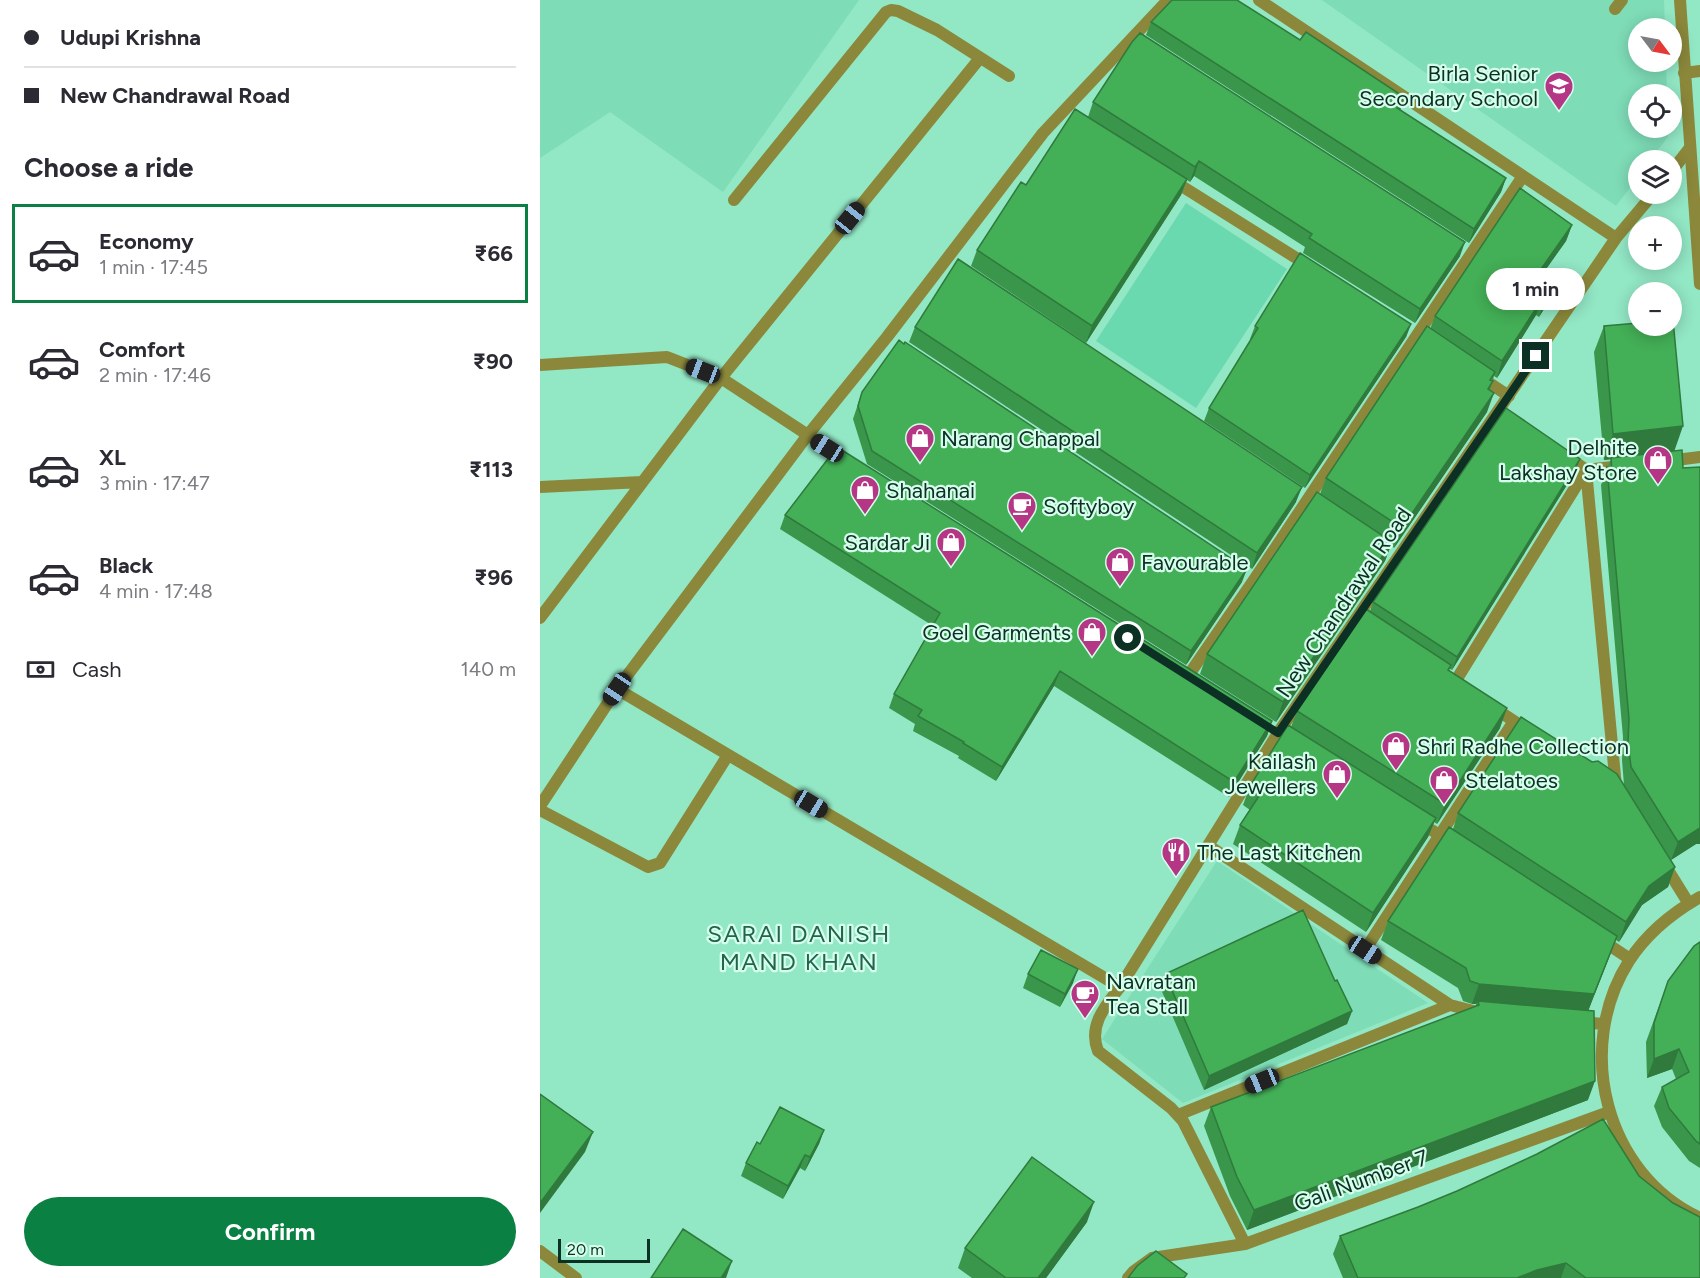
<!DOCTYPE html>
<html lang="en">
<head>
<meta charset="utf-8">
<style>
	body { margin:0; font-family:Figtree,sans-serif; background:#f2f2f3; color:#2b2b33; height:100vh; display:flex; flex-direction:column; font-size:22px; white-space:nowrap }
	* { box-sizing:border-box; margin:0 }
	p { font-size:20px; color:#7c7c81 }
	.icon { flex:none; width:33px; height:33px; fill:none; stroke:currentColor; stroke-width:2; stroke-linecap:round; stroke-linejoin:round }
	.map { position:relative; flex:1; overflow:hidden }
	.drawer { display:flex; flex-direction:column; background:#fff; width:540px }
	.drawer>* { flex:none }
	.hud { display:grid; align-content:center; height:132px; padding:0 24px; background:#fff }
	.needle { width:39px; rotate:122deg }
	.controls { position:absolute; left:1088px; top:18px; display:grid; gap:12px }
	.controls a { display:grid; place-items:center; width:54px; height:54px; border-radius:50%; background:#fff; box-shadow:0 3px 15px #0003; font-size:30px }
	.scale { position:absolute; left:18px; bottom:15px; width:92px; box-sizing:border-box; padding-left:6px; border:3px solid #0c3124; border-top:0; font-size:16px; line-height:21px; white-space:nowrap; color:#0c3124; -webkit-text-stroke:4px #d6feec; paint-order:stroke }
	.end { position:absolute; width:27px; height:27px; margin:-14px; border:8px solid #0c3124; background:#fff; box-shadow:0 0 0 3px #fff }
	.from { border-radius:50% }
	.bubble { position:absolute; height:42px; border-radius:21px; background:#fff; box-shadow:0 3px 15px #0003; font-size:20px; font-weight:700; line-height:42px; text-align:center }
	.car { position:absolute; width:18px; height:36px; margin:-18px -9px; border-radius:8px; box-shadow:0 0 4px 2px #0007; background:linear-gradient(#222 24%,#8ab4d8 0 40%,#222 0 76%,#8ab4d8 0 86%,#222 0) }
	.hud b { display:flex; align-items:center; gap:21px; height:57px; font-size:22px }
	.hud b+b { border-top:2px solid #e1e1e2 }
	.hud i { width:15px; height:15px; background:#2b2b33 }
	ul { padding:0; list-style:none }
	li { display:flex; align-items:center; gap:18px; height:99px; margin:0 12px 9px; padding:0 12px; border:3px solid transparent; border-radius:0px }
	li div { flex:1 }
	li b { display:block; font-size:22px }
	li em { font-style:normal; font-weight:700 }
	li.on { border-color:#0b8043 }
	li>.icon { width:54px; height:54px; stroke-width:1.5 }
	h2 { padding:0 24px; font-size:27px; line-height:72px }
	.pay { display:flex; align-items:center; gap:15px; height:66px; padding:0 24px; font-size:22px }
	.pay p { margin-inline-start:auto }
	.action { display:flex; gap:12px; margin-top:auto; padding:12px 24px }
	.action a { flex:1; height:69px; border-radius:36px; background:#0b8043; color:#fff; font-size:24px; font-weight:700; line-height:69px; text-align:center }
	main { display:flex; flex:1; min-height:0 }
	.map>svg:first-child { display:block }
</style>
</head>
<body>
<main>
<section class="drawer">
<div class="hud">
<b><i class="from"></i>Udupi Krishna</b>
<b><i></i>New Chandrawal Road</b>
</div>
<h2>Choose a ride</h2>
<ul>
<li class="on"><svg class="icon" aria-label="car" viewBox="0 0 24 24"><path d="M5 17H2v-5l4-1 3-4h7l3 4 3 1v5h-3M9 17h6M6 11h13"/><circle cx="7" cy="17" r="2"/><circle cx="17" cy="17" r="2"/></svg><div><b>Economy</b><p>1 min · 17:45</p></div><em>₹66</em></li>
<li><svg class="icon" aria-label="car" viewBox="0 0 24 24"><path d="M5 17H2v-5l4-1 3-4h7l3 4 3 1v5h-3M9 17h6M6 11h13"/><circle cx="7" cy="17" r="2"/><circle cx="17" cy="17" r="2"/></svg><div><b>Comfort</b><p>2 min · 17:46</p></div><em>₹90</em></li>
<li><svg class="icon" aria-label="car" viewBox="0 0 24 24"><path d="M5 17H2v-5l4-1 3-4h7l3 4 3 1v5h-3M9 17h6M6 11h13"/><circle cx="7" cy="17" r="2"/><circle cx="17" cy="17" r="2"/></svg><div><b>XL</b><p>3 min · 17:47</p></div><em>₹113</em></li>
<li><svg class="icon" aria-label="car" viewBox="0 0 24 24"><path d="M5 17H2v-5l4-1 3-4h7l3 4 3 1v5h-3M9 17h6M6 11h13"/><circle cx="7" cy="17" r="2"/><circle cx="17" cy="17" r="2"/></svg><div><b>Black</b><p>4 min · 17:48</p></div><em>₹96</em></li>
</ul>
<div class="pay"><svg class="icon" aria-label="cash" viewBox="0 0 24 24"><path d="M3 7h18v10H3z"/><circle cx="12" cy="12" r="2"/></svg>Cash<p>140 m</p></div>
<div class="action"><a>Confirm</a></div>
</section>
<div class="map">
<svg width="1160" height="1278" viewBox="0 0 1160 1278">
	<rect width="100%" height="100%" fill="#92e7c5"/>
	<!-- built -->
	<path fill="#7edcb7" d="M 0,0 L 319,0 L 183,192 L 70,112 L 0,158 Z
		M 782,0 L 1124,0 L 1125,28 L 1098,28 L 1098,62 L 1126,62 L 1127,94 L 1098,94 L 1098,128 L 1127,128 L 1128,137 L 1110,160 L 1098,160 L 1098,177 L 1076,206 Z
		M 677,861 L 888,1003 L 643,1103 L 562,1039 Z"/>
	<!-- green -->
	<path fill="#6bd9b0" d="M 646,203 L 747,269 L 656,408 L 556,341 Z"/>
	<g fill="none" stroke-linecap="round" stroke-linejoin="round">
		<!-- service -->
		<path stroke="#8b883b" stroke-width="12" d="M 1075,9 L 1082,0"/>
		<!-- minor -->
		<path stroke="#8b883b" stroke-width="12" d="M 719,0 L 1076,238
			M 1144,73 L 1160,71
			M 1131,172 L 1149,149
			M 632,180 L 769,266
			M 194,200 L 346,12 L 351,10 L 358,11 L 397,30 L 469,76
			M 0,365 L 127,357 L 181,378 L 306,460
			M 940,377 L 969,396
			M 1128,461 L 1160,457
			M 0,487 L 102,482
			M 0,618 L 181,378 L 440,58
			M 648,676 L 714,580 L 983,176
			M 915,682 L 1046,470 L 1025,455
			M 77,689 L 580,987
			M 951,706 L 989,731
			M 1076,787 L 1046,470 L 1081,466
			M 0,806 L 77,689 L 267,436 L 347,337 L 503,133 L 628,0
			M 0,810 L 108,867 L 120,863 L 188,755
			M 879,822 L 915,845
			M 669,846 L 910,1005 L 941,1013
			M 1123,862 L 1149,904
			M 1160,897 C 1132,913 1107,933 1089,961 C 1034,1048 1065,1174 1160,1218
			M 1060,939 L 1090,959
			M 825,950 L 974,721
			M 1039,1022 L 1064,1024
			M 638,1115 L 910,1005
			M 705,1244 L 643,1121 L 631,1108 L 558,1051 C 548,1026 565,1006 580,987 L 738,733 L 1076,238 L 1113,194
			M 0,1251 L 36,1278
			M 588,1278 L 594,1271 L 612,1258 L 705,1244 L 1069,1112"/>
		<!-- tertiary -->
		<path stroke="#8b883b" stroke-width="12" d="M 1140,0 L 1160,284"/>
	</g>
	<!-- wall -->
	<path fill="#3a964a" d="M 611,22 L 860,110 L 966,178 L 961,192 L 929,243 L 606,35 Z
		M 553,102 L 920,256 L 875,323 L 763,253 L 765,247 L 654,176 L 650,182 L 647,180 L 641,195 L 546,343 L 431,266 L 437,250 L 486,185 L 548,117 Z
		M 1032,225 L 1026,241 L 1004,271 L 1012,296 L 999,317 L 996,315 L 957,378 L 954,376 L 950,390 L 947,412 L 854,548 L 851,545 L 845,561 L 736,722 L 660,674 L 667,654 L 780,494 L 786,478 L 890,329 L 895,316 Z
		M 871,324 L 866,337 L 765,488 L 664,421 L 669,408 L 711,340 L 710,339 L 715,326 Z
		M 1064,326 L 1143,468 L 1160,467 L 1160,844 L 1156,844 L 1131,860 L 1084,785 L 1082,760 L 1083,737 L 1061,485 L 1071,459 L 1064,460 L 1054,352 Z
		M 375,327 L 756,502 L 712,569 L 369,342 Z
		M 322,392 L 702,582 L 646,665 L 327,464 L 313,419 Z
		M 1035,472 L 912,670 L 910,669 L 909,670 L 960,728 L 897,824 L 894,822 L 888,837 L 826,932 L 693,844 L 700,825 L 710,810 L 703,805 L 710,786 L 751,727 L 757,711 L 830,611 L 833,602 Z
		M 245,515 L 732,721 L 727,736 L 689,797 L 514,686 L 456,781 L 418,758 L 419,756 L 373,731 L 375,724 L 349,708 L 354,694 L 393,626 L 240,529 Z
		M 918,813 L 1135,867 L 1128,887 L 1102,905 L 1079,942 L 1076,940 L 1048,1011 L 1048,1100 L 707,1230 L 690,1196 L 664,1126 L 671,1107 L 936,1006 L 936,1004 L 932,1004 L 923,1001 L 918,988 L 841,940 L 848,921 L 913,829 Z
		M 1160,942 L 1160,1168 L 1149,1161 L 1122,1127 L 1114,1106 L 1122,1087 L 1136,1079 L 1132,1069 L 1107,1078 L 1106,1042 L 1128,981 Z
		M 488,974 L 533,983 L 520,1007 L 483,988 Z
		M 625,974 L 795,981 L 812,1011 L 807,1024 L 664,1090 L 620,987 Z
		M 284,1130 L 279,1144 L 265,1171 L 260,1168 L 243,1199 L 201,1176 L 206,1163 L 220,1144 Z
		M 1099,1176 L 1133,1203 L 1160,1278 L 803,1278 L 793,1254 L 800,1236 Z
		M 547,1222 L 506,1278 L 432,1278 L 418,1268 L 425,1248 Z"/>
	<!-- shaded-wall -->
	<path fill="#2f7a3c" d="M 864,97 L 860,111 L 857,108 Z
		M 659,161 L 654,176 L 650,182 L 655,167 Z
		M 966,178 L 961,192 L 929,243 L 934,229 Z
		M 647,179 L 641,195 L 546,343 L 552,326 Z
		M 1032,225 L 1026,241 L 995,285 L 1001,269 Z
		M 925,242 L 920,256 L 875,323 L 880,309 Z
		M 1018,279 L 1012,296 L 999,317 L 1005,301 Z
		M 1002,299 L 996,315 L 957,378 L 962,361 Z
		M 871,324 L 866,337 L 765,488 L 770,475 Z
		M 954,393 L 947,412 L 854,548 L 862,528 Z
		M 1143,426 L 1134,452 L 1064,460 L 1073,434 Z
		M 1040,459 L 1035,472 L 912,670 L 917,657 Z
		M 762,487 L 756,502 L 712,569 L 717,553 Z
		M 852,542 L 845,561 L 736,722 L 743,702 Z
		M 707,569 L 702,582 L 646,665 L 651,651 Z
		M 520,671 L 514,686 L 456,781 L 462,767 Z
		M 967,708 L 960,728 L 897,824 L 905,804 Z
		M 732,721 L 727,736 L 689,797 L 694,782 Z
		M 896,818 L 888,837 L 826,932 L 833,913 Z
		M 1160,828 L 1160,844 L 1156,844 L 1131,860 L 1138,842 Z
		M 1135,867 L 1128,887 L 1102,905 L 1079,942 L 1086,922 L 1109,886 Z
		M 1077,936 L 1047,1014 L 938,1001 L 936,1004 L 932,1004 L 939,984 Z
		M 538,969 L 533,983 L 520,1007 L 525,994 Z
		M 812,1011 L 807,1024 L 664,1090 L 669,1076 Z
		M 1139,1049 L 1132,1069 L 1107,1078 L 1114,1059 Z
		M 1055,1081 L 1048,1100 L 707,1230 L 714,1210 Z
		M 284,1130 L 279,1144 L 265,1171 L 270,1157 Z
		M 53,1132 L 45,1152 L 0,1213 L 0,1203 Z
		M 265,1155 L 260,1168 L 243,1199 L 248,1186 Z
		M 554,1202 L 547,1222 L 506,1278 L 498,1278 Z
		M 192,1261 L 186,1278 L 181,1278 Z
		M 1026,1263 L 1021,1278 L 977,1278 L 997,1270 Z"/>
	<!-- building -->
	<path fill="#43af56" stroke="#2f7a3c" stroke-width="1.5" d="M 632,0 L 697,0 L 760,40 L 766,32 L 864,97 L 857,108 L 966,178 L 934,229 L 611,22 Z
		M 600,33 L 925,242 L 880,309 L 769,238 L 772,234 L 659,161 L 655,167 L 553,102 L 592,42 Z
		M 535,109 L 647,179 L 552,326 L 437,250 L 481,182 L 486,185 Z
		M 980,188 L 1032,225 L 1001,269 L 1018,279 L 1005,301 L 1002,299 L 962,361 L 895,316 Z
		M 760,253 L 871,324 L 770,475 L 669,408 L 718,328 L 715,326 Z
		M 418,259 L 762,487 L 717,553 L 375,327 Z
		M 1131,320 L 1133,320 L 1143,426 L 1073,434 L 1064,326 L 1098,323 L 1098,326 L 1131,326 Z
		M 887,326 L 955,372 L 950,380 L 953,381 L 948,389 L 954,393 L 862,528 L 786,478 Z
		M 359,340 L 364,344 L 365,342 L 707,569 L 651,651 L 332,451 L 318,406 L 322,392 Z
		M 966,408 L 1040,459 L 917,657 L 833,602 Z
		M 297,447 L 732,721 L 694,782 L 520,671 L 462,767 L 423,743 L 424,742 L 378,716 L 382,710 L 354,694 L 400,613 L 245,515 Z
		M 1142,450 L 1143,468 L 1160,467 L 1160,828 L 1138,842 L 1091,767 L 1088,742 L 1089,719 L 1067,467 L 1072,470 L 1071,458 Z
		M 777,492 L 852,542 L 743,702 L 667,654 Z
		M 826,609 L 911,665 L 908,670 L 967,708 L 905,804 L 757,711 Z
		M 981,717 L 1052,762 L 1058,761 L 1077,774 L 1135,867 L 1109,886 L 1086,922 L 918,813 Z
		M 748,725 L 896,818 L 833,913 L 700,825 L 721,793 L 710,786 Z
		M 909,827 L 1077,936 L 1054,994 L 939,984 L 930,981 L 926,968 L 848,921 Z
		M 763,910 L 795,981 L 797,980 L 812,1011 L 669,1076 L 625,974 Z
		M 1160,942 L 1160,1144 L 1156,1141 L 1129,1108 L 1122,1087 L 1149,1072 L 1139,1049 L 1114,1059 L 1114,1023 L 1128,981 L 1154,946 Z
		M 501,950 L 538,969 L 525,994 L 488,974 Z
		M 938,1001 L 1054,1011 L 1055,1081 L 714,1210 L 697,1177 L 671,1107 L 939,1005 Z
		M 0,1094 L 53,1132 L 0,1203 Z
		M 240,1107 L 284,1130 L 270,1157 L 265,1155 L 248,1186 L 206,1163 L 217,1142 L 220,1144 Z
		M 1063,1119 L 1099,1176 L 1133,1203 L 1160,1217 L 1160,1278 L 1046,1278 L 1026,1263 L 997,1270 L 977,1278 L 818,1278 L 800,1236 L 878,1207 L 917,1191 L 997,1154 Z
		M 492,1157 L 554,1202 L 498,1278 L 466,1278 L 425,1248 Z
		M 143,1229 L 192,1261 L 181,1278 L 111,1278 Z
		M 616,1251 L 647,1274 L 644,1278 L 588,1278 L 597,1266 Z"/>
	<g fill="none" stroke-linecap="round" stroke-linejoin="round">
		<!-- route -->
		<path stroke="#0c3124" stroke-width="8" d="M 588,638 L 738,733 L 996,356"/>
	</g>
	<!-- icons -->
	<defs>
		<g id="school-pin" transform="scale(1.5)"><path d="M0 17L-7.5 6A9.5 9.5 0 1 1 7.5 6Z" fill="#b43684" stroke="#d6feec"/><path d="M0-5L7-2L0 1L-7-2ZM-4 1L0 2.5L4 1V4Q0 6-4 4Z" fill="#fff"/></g>
		<g id="shop-pin" transform="scale(1.5)"><path d="M0 17L-7.5 6A9.5 9.5 0 1 1 7.5 6Z" fill="#b43684" stroke="#d6feec"/><path d="M-5-2.5h2.3a2.7 3.5 0 0 1 5.4 0H5L5.5 6h-11ZM-1.5-2.5h3a1.5 2.3 0 0 0-3 0Z" fill="#fff"/></g>
		<g id="cafe-pin" transform="scale(1.5)"><path d="M0 17L-7.5 6A9.5 9.5 0 1 1 7.5 6Z" fill="#b43684" stroke="#d6feec"/><path d="M-5.5-4.5H6V0H3Q3 3.5 0 3.5H-2.5Q-5.5 3.5-5.5 0ZM3-3.2v2h1.7v-2ZM-6 4.5H4V6H-6Z" fill="#fff"/></g>
		<g id="restaurant-pin" transform="scale(1.5)"><path d="M0 17L-7.5 6A9.5 9.5 0 1 1 7.5 6Z" fill="#b43684" stroke="#d6feec"/><path d="M-5-6h1v4h1v-4h1v4h1v-4h1v5L-1.5 .5V6h-2V.5L-5-1ZM5-6V6H3V1.5H1.5Q1.5-4 5-6Z" fill="#fff"/></g>
	</defs>
	<g fill-rule="evenodd">
		<use href="#school-pin" x="1019" y="86"/>
		<use href="#shop-pin" x="380" y="438"/>
		<use href="#shop-pin" x="1118" y="460"/>
		<use href="#shop-pin" x="325" y="490"/>
		<use href="#cafe-pin" x="482" y="506"/>
		<use href="#shop-pin" x="411" y="542"/>
		<use href="#shop-pin" x="580" y="562"/>
		<use href="#shop-pin" x="552" y="632"/>
		<use href="#shop-pin" x="856" y="746"/>
		<use href="#shop-pin" x="797" y="774"/>
		<use href="#shop-pin" x="904" y="780"/>
		<use href="#restaurant-pin" x="636" y="852"/>
		<use href="#cafe-pin" x="545" y="994"/>
	</g>
	<g text-anchor="middle" stroke-width="4.5" stroke-linejoin="round" paint-order="stroke">
		<!-- poi labels -->
		<g font-size="22" fill="#0c3124" stroke="#d6feec" text-anchor="start">
			<text x="998" y="81" text-anchor="end">Birla Senior<tspan x="998" dy="25">Secondary School</tspan></text>
			<text x="401" y="446">Narang Chappal</text>
			<text x="1097" y="455" text-anchor="end">Delhite<tspan x="1097" dy="25">Lakshay Store</tspan></text>
			<text x="346" y="498">Shahanai</text>
			<text x="503" y="514">Softyboy</text>
			<text x="390" y="550" text-anchor="end">Sardar Ji</text>
			<text x="601" y="570">Favourable</text>
			<text x="531" y="640" text-anchor="end">Goel Garments</text>
			<text x="877" y="754">Shri Radhe Collection</text>
			<text x="776" y="769" text-anchor="end">Kailash<tspan x="776" dy="25">Jewellers</tspan></text>
			<text x="925" y="788">Stelatoes</text>
			<text x="657" y="860">The Last Kitchen</text>
			<text x="566" y="989">Navratan<tspan x="566" dy="25">Tea Stall</tspan></text>
		</g>
		<!-- street labels -->
		<g font-size="22" fill="#0c3124" stroke="#d6feec">
			<text transform="translate(803 602) rotate(-56)" y="8">New Chandrawal Road</text>
			<text transform="translate(821 1180) rotate(-20)" y="8">Gali Number 7</text>
		</g>
		<!-- neighbourhood labels -->
		<g font-size="24" letter-spacing="1.5" fill="#22644e" stroke="#d6feec">
			<text x="259" y="942">SARAI DANISH<tspan x="259" dy="28">MAND KHAN</tspan></text>
		</g>
	</g>
</svg>
<div class="controls">
<a><svg class="needle" viewBox="-14 -14 28 28"><path d="M0-13l5 13h-10z" fill="#e53935"/><path d="M0 13l5-13h-10z" fill="#7c7c81"/></svg></a>
<a><svg class="icon" aria-label="locate" viewBox="0 0 24 24"><circle cx="12" cy="12" r="6"/><path d="M12 2v4M12 18v4M2 12h4M18 12h4"/></svg></a>
<a><svg class="icon" aria-label="layers" viewBox="0 0 24 24"><path d="M12 4l9 5-9 5-9-5zM3 14l9 5 9-5"/></svg></a>
<a>+</a>
<a>−</a>
</div>
<div class="scale">20 m</div>
<i class="end from" style="left:588px;top:638px"></i>
<i class="end" style="left:996px;top:356px"></i>
<div class="bubble" style="left:946px;top:268px;width:99px">1 min</div>
<i class="car" style="left:310px;top:218px;rotate:39deg"></i>
<i class="car" style="left:163px;top:371px;rotate:291deg"></i>
<i class="car" style="left:287px;top:448px;rotate:302deg"></i>
<i class="car" style="left:77px;top:689px;rotate:214deg"></i>
<i class="car" style="left:271px;top:804px;rotate:121deg"></i>
<i class="car" style="left:825px;top:950px;rotate:123deg"></i>
<i class="car" style="left:722px;top:1081px;rotate:248deg"></i>
</div>
</main>
</body>
</html>
